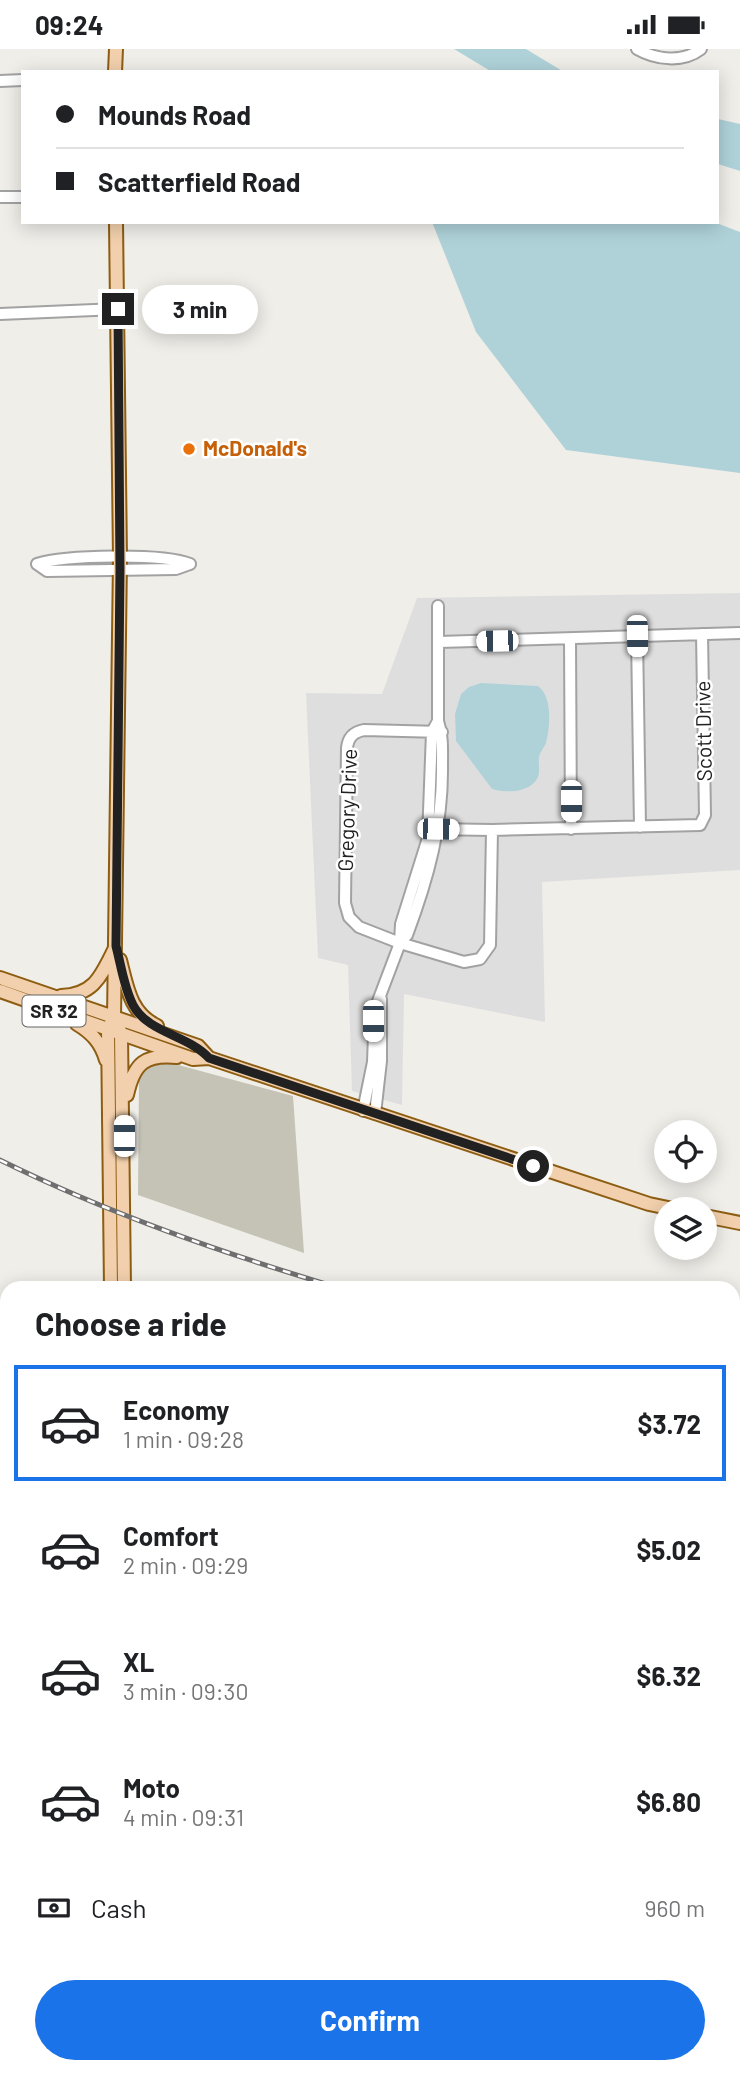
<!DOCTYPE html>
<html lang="en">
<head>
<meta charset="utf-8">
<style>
	body { margin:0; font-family:Barlow,sans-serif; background:#f2f2f2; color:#202124; height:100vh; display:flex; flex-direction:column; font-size:26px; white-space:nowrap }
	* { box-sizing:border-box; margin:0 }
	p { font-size:23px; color:#757577 }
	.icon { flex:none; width:38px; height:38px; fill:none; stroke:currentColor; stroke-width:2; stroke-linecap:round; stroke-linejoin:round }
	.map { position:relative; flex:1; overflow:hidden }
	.side { position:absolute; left:0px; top:1232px; width:740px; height:793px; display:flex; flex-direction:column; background:#fff; border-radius:21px 21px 0 0; box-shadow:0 4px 18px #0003 }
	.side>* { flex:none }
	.hud { position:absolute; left:21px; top:21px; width:698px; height:154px; border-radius:0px; box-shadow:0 4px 18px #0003; display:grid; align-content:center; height:154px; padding:0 35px; background:#fff }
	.tools { position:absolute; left:654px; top:1071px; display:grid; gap:14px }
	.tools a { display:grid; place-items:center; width:63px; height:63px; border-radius:50%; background:#fff; box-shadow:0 4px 18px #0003; font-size:35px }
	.end { position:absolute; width:32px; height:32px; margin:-16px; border:9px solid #212121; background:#fff; box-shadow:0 0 0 4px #fff }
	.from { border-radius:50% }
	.bubble { position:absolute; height:49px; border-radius:24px; background:#fff; box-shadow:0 4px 18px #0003; font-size:23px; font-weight:700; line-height:49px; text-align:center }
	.car { position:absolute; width:21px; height:42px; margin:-21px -10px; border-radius:9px; box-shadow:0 0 5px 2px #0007; background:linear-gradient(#fff 24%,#345 0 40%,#fff 0 76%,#345 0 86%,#fff 0) }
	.hud b { display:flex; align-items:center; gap:24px; height:66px; font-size:26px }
	.hud b+b { border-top:2px solid #e0e0e0 }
	.hud i { width:18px; height:18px; background:#202124 }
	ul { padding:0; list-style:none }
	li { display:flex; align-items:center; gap:21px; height:116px; margin:0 14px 10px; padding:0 21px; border:4px solid transparent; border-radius:0px }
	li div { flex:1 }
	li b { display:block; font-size:26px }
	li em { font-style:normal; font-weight:700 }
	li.on { border-color:#1a73e8 }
	li>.icon { width:63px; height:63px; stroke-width:1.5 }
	h2 { padding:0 35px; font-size:32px; line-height:84px }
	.pay { display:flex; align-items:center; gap:18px; height:77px; padding:0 35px; font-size:26px }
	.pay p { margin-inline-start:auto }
	.cta { display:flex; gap:14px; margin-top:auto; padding:14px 35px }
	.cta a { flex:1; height:80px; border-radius:42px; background:#1a73e8; color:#fff; font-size:28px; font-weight:700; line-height:80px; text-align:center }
	.status { display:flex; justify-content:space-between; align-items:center; height:49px; padding:0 35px; background:#fff; direction:ltr }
	.status svg { height:19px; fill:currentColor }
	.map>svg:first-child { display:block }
</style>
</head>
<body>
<div class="status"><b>09:24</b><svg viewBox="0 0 49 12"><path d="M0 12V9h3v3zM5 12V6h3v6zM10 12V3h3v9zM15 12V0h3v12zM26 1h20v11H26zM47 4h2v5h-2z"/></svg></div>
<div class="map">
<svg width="740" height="2024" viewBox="0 0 740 2024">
	<rect width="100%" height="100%" fill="#f0eee9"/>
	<!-- residential -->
	<path fill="#dfdedf" d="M 740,544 L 740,821 L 542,833 L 545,973 L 404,945 L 402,1056 L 352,1042 L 348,916 L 318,909 L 306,644 L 382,645 L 417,549 Z"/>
	<!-- construction -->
	<path fill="#c4c3b5" d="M 171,1014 L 293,1047 L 304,1204 L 138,1146 L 139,1031 L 148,1017 Z"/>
	<!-- water -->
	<path fill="#afd2d9" d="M 454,0 L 526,0 L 564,23 L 492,23 Z
		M 718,70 L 740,75 L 740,122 L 718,115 Z
		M 432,173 L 714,173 L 740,183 L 740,424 L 566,401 L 476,283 Z
		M 481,634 L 538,637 C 553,648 550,678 546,694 C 544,699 540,703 539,708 C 538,716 541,723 537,730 C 528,744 507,744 492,740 L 456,692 L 455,665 L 461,645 L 469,638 Z"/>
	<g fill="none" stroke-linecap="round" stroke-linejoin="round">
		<!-- minor casing -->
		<g stroke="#a2a2a2" stroke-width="14">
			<path id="minor" d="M 637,0 C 656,11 683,14 701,0
				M 0,32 L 23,31
				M 0,148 L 23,148
				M 0,265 L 118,260
				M 37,515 L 47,522 L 176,520 L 190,515
				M 37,515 C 65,506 163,504 190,515
				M 637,587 L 640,778
				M 570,590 L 571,780
				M 439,593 L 740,584
				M 442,683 L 364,681 C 354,683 348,688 347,699 L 345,854 L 349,868 L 359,878 L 400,894 L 464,913 L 480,910 L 490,896 L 492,781
				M 430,780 L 492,781 L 700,776 L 705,766 L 702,585
				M 400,894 L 407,886 C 428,830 443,776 442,716 C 442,701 443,687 438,672 L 438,557
				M 363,1062 L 373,1013 L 375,960 L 400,894 L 401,875 L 428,789 L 432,683 L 438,672
				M 375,1065 L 381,1012 L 381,950
				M 0,1295 L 7,1293
				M 0,1306 L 7,1303
				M 204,2018 L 204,2024
				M 417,2024 L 417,2018
				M 533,2024 L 534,2018"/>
		</g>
		<!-- major casing -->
		<g stroke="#8d5d12" stroke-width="16">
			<path id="major" d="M 115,23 L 116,0
				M 116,173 L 120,510 L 114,969 L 121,984 L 124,1239
				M 120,911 C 127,938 130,964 157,977
				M 0,929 L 198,997 L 209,1009
				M 0,942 L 193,1010 L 209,1009 L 649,1155 L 673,1160
				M 61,947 C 94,946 101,927 114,901
				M 77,975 C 92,984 101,994 106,1011
				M 127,1046 C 134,1014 145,1005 177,1008
				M 705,1167 L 740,1174
				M 111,1239 L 108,981 L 111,974
				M 112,2018 L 112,2024
				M 126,2024 L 126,2018"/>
		</g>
		<!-- minor -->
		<use href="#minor" stroke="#fff" stroke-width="10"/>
		<!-- major -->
		<use href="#major" stroke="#f2d0ad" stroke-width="12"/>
		<!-- rail casing -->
		<g stroke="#6f6f6f" stroke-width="5">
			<path id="rail" d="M 0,1111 C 109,1165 223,1204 339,1239
				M 733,1363 L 740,1365
				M 0,1392 L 7,1388"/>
		</g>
		<!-- rail -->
		<use href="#rail" stroke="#fff" stroke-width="2.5" stroke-dasharray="8" stroke-linecap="butt"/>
	</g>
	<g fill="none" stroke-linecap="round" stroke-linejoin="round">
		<!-- route -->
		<path stroke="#212121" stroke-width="9" d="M 118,260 L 120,521 L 116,897 C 121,916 124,939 133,956 C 148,984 188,986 209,1009 L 533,1117"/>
	</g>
	<!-- markers -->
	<circle fill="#e8710a" stroke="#fff" stroke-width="2.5" cx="189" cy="400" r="7"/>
	<g text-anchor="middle" stroke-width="5" stroke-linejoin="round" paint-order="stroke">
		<!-- shield labels -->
		<rect fill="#fff" stroke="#646464" stroke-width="2" x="22.5" y="946.5" width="63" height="31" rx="5"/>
		<g font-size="19" font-weight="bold" fill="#212121">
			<text x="54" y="969">SR 32</text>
		</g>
		<!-- food labels -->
		<g font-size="21" font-weight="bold" fill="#c56008" stroke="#fff" text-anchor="start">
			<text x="203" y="407">McDonald's</text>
		</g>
		<!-- street labels -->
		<g font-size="21" fill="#212121" stroke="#fff">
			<text transform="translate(704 682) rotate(-91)" y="7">Scott Drive</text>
			<text transform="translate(348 761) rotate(-88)" y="7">Gregory Drive</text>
		</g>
	</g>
</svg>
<div class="tools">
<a><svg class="icon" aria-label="locate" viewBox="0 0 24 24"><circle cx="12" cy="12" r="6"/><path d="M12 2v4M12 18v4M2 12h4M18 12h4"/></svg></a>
<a><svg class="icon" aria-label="layers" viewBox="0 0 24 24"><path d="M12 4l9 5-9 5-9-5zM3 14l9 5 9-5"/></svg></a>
</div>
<i class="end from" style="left:533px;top:1117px"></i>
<i class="end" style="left:118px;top:260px"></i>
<div class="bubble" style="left:142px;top:236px;width:116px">3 min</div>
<i class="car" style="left:637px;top:587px;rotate:179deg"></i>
<i class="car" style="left:497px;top:592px;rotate:269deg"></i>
<i class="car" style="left:571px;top:752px;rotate:180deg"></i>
<i class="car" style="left:438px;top:780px;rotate:91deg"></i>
<i class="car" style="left:373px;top:972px;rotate:180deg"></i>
<i class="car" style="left:124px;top:1087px;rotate:0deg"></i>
<div class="hud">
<b><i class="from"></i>Mounds Road</b>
<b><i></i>Scatterfield Road</b>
</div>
<section class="side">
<h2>Choose a ride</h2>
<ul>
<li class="on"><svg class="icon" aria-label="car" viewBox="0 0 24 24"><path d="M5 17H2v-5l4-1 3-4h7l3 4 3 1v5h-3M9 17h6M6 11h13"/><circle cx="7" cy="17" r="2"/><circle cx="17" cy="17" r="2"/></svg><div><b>Economy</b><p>1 min · 09:28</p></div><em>$3.72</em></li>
<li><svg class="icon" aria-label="car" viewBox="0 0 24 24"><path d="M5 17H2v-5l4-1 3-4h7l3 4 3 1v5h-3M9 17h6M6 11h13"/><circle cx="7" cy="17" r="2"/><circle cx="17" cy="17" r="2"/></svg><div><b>Comfort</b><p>2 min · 09:29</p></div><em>$5.02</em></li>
<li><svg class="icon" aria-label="car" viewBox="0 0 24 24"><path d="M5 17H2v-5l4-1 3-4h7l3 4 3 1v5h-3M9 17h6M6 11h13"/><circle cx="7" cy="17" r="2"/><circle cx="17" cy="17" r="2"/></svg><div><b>XL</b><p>3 min · 09:30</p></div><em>$6.32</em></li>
<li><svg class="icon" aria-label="car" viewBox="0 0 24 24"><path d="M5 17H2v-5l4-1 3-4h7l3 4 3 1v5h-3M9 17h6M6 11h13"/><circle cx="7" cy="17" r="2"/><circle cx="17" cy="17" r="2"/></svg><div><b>Moto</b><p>4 min · 09:31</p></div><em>$6.80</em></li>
</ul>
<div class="pay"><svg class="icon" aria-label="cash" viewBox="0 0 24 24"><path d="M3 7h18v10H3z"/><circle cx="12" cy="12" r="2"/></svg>Cash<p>960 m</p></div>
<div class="cta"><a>Confirm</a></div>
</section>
</div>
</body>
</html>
